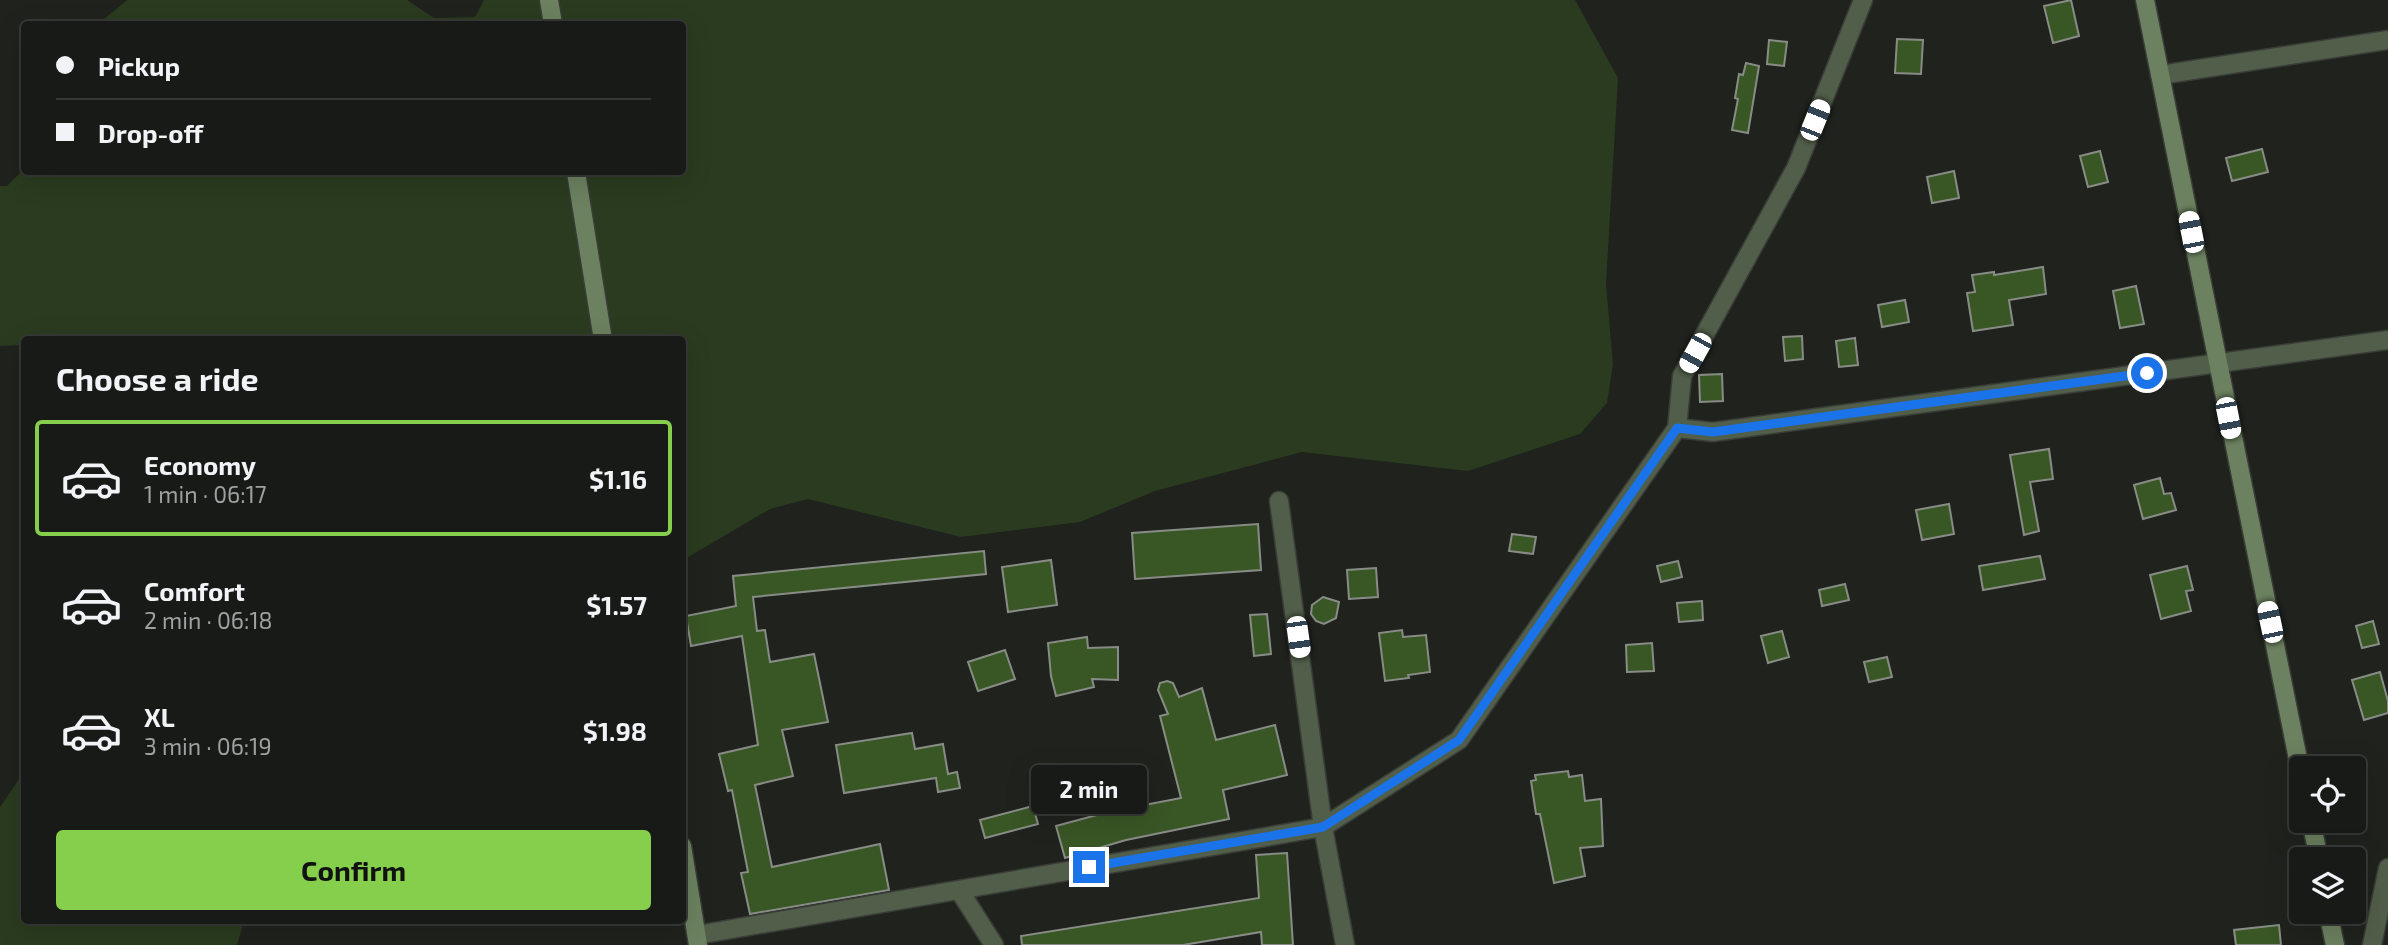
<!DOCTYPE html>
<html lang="en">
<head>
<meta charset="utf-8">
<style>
	body { margin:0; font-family:"Exo 2",sans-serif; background:#20231f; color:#f1f3f6; height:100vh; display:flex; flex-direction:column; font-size:26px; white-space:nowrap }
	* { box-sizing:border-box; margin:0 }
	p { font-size:23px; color:#9ea1a1 }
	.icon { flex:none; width:38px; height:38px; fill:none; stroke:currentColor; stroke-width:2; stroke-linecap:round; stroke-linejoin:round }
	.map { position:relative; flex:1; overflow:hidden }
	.side { position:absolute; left:21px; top:336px; width:665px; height:588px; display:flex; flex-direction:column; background:#171a16; border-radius:7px; box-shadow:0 7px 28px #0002,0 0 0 2px #363835 }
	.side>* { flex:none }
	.hud { position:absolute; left:21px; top:21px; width:665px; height:154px; border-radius:7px; box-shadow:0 7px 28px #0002,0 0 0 2px #363835; display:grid; align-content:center; height:154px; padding:0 35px; background:#171a16 }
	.buttons { position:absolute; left:2289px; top:756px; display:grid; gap:14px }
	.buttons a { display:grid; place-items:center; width:77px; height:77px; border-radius:7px; background:#171a16; box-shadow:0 7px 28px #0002,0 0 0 2px #363835; font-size:35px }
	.end { position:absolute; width:32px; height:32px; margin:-16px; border:9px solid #1a73e8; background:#fff; box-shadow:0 0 0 4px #fff }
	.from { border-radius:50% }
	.bubble { position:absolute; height:49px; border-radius:7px; background:#171a16; box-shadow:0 7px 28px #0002,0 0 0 2px #363835; font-size:23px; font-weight:700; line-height:49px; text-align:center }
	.car { position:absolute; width:21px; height:42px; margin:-21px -10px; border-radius:9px; box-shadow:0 0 5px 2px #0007; background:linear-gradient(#fff 24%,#345 0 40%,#fff 0 76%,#345 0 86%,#fff 0) }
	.hud b { display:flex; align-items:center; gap:24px; height:66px; font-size:26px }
	.hud b+b { border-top:2px solid #363835 }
	.hud i { width:18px; height:18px; background:#f1f3f6 }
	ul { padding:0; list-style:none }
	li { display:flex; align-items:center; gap:21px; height:116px; margin:0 14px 10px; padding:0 21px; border:4px solid transparent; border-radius:7px }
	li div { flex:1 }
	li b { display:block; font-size:26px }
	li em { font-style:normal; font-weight:700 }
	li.on { border-color:#85cf4c }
	li>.icon { width:63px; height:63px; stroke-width:1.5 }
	h2 { padding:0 35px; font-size:32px; line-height:84px }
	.button { display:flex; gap:14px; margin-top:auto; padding:14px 35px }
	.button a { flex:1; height:80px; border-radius:7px; background:#85cf4c; color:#111; font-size:28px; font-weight:700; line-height:80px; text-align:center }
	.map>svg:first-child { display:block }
</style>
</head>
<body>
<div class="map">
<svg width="2388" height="945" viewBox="0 0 2388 945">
	<rect width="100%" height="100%" fill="#1f221d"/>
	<!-- green -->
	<path fill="#2a3b1f" d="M 127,0 L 407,0 L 434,18 L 475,17 L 484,0 L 1575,0 L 1618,78 L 1606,284 L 1613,364 L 1607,403 L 1580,434 L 1468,471 L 1302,452 L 1155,491 L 1080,522 L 961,537 L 808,499 L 770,509 L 683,560 L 682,340 L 24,340 L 24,345 L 0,346 L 0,186 L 7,186 L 24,169 L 24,172 L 682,172 L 682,24 L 98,24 Z
		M 24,772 L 24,920 L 244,921 L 237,945 L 0,945 L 0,807 Z"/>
	<!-- building -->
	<path fill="#395625" stroke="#888c86" stroke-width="2" d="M 2071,0 L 2079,36 L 2053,43 L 2044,6 Z
		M 1897,39 L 1923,40 L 1921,74 L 1895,73 Z
		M 1769,40 L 1787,42 L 1784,66 L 1767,64 Z
		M 1746,63 L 1759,66 L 1748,133 L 1732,130 L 1738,99 L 1735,98 L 1739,74 L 1743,75 Z
		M 2262,149 L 2268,172 L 2232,181 L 2226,158 Z
		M 2100,151 L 2108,182 L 2088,187 L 2080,156 Z
		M 1954,171 L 1959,198 L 1932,203 L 1927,177 Z
		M 2043,267 L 2046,294 L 2009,300 L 2013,325 L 1973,331 L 1967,293 L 1975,292 L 1972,275 L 1994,272 L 1994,275 Z
		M 2136,286 L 2144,324 L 2120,328 L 2113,291 Z
		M 1905,300 L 1909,322 L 1882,327 L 1878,305 Z
		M 1802,336 L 1803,359 L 1785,361 L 1783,337 Z
		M 1855,338 L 1858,365 L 1839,367 L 1836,341 Z
		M 1722,374 L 1723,401 L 1700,402 L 1699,375 Z
		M 2049,449 L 2053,479 L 2030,482 L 2039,531 L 2024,535 L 2010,455 Z
		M 2160,478 L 2164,494 L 2171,493 L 2176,510 L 2143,519 L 2134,485 Z
		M 1949,504 L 1954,534 L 1922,540 L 1916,510 Z
		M 1258,524 L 1261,570 L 1135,579 L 1132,533 Z
		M 1512,534 L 1536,537 L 1533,554 L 1509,551 Z
		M 984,551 L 986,574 L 753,597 L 757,631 L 765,630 L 770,662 L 814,654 L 828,722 L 782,730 L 793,776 L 755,785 L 772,867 L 880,844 L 889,890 L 750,914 L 741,873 L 748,872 L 732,790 L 728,791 L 719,754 L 758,745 L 742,636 L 691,646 L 686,616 L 736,606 L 733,576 Z
		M 2040,556 L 2045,579 L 1983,590 L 1979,566 Z
		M 1051,560 L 1057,605 L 1008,612 L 1002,567 Z
		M 1678,561 L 1682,577 L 1661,582 L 1657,566 Z
		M 2187,566 L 2193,590 L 2186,591 L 2191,611 L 2161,619 L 2150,575 Z
		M 1376,568 L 1378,597 L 1349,599 L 1347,570 Z
		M 1845,584 L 1849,600 L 1822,606 L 1819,590 Z
		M 1323,597 L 1339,602 L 1336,618 L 1324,624 L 1316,621 L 1311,614 L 1312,605 Z
		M 1702,601 L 1703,620 L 1679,622 L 1677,603 Z
		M 1267,614 L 1271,654 L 1254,656 L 1250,615 Z
		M 2373,621 L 2379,644 L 2362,648 L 2356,626 Z
		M 1402,630 L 1403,637 L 1426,635 L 1430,672 L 1408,675 L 1409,678 L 1385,681 L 1379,633 Z
		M 1782,631 L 1789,657 L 1768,663 L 1761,636 Z
		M 1087,637 L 1088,648 L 1118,647 L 1118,680 L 1092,679 L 1094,687 L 1056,696 L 1051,676 L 1048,643 Z
		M 1652,643 L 1654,671 L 1627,672 L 1626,645 Z
		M 1005,650 L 1015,679 L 978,691 L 968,662 Z
		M 1887,657 L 1892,677 L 1869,682 L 1864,662 Z
		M 2380,672 L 2388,701 L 2388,713 L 2364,720 L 2352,680 Z
		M 1167,681 L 1173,683 L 1179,697 L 1202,688 L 1216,740 L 1275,725 L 1287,775 L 1223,790 L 1229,819 L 1126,840 L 1065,858 L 1056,826 L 1108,812 L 1181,798 L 1160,716 L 1168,714 L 1158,690 L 1160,683 Z
		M 912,733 L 915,749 L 943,744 L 948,774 L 957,772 L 960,788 L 938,792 L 936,778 L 844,793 L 836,745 Z
		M 1568,771 L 1569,777 L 1582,775 L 1585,801 L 1601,799 L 1603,846 L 1580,848 L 1585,876 L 1554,883 L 1540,814 L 1536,814 L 1531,781 L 1536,780 L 1535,775 Z
		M 1033,806 L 1038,824 L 985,838 L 980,820 Z
		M 1287,853 L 1293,945 L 1262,945 L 1261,932 L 1183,945 L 1022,945 L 1021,936 L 1259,898 L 1256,855 Z
		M 2279,925 L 2281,945 L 2236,945 L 2234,930 Z"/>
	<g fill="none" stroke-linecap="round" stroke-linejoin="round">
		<!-- street casing -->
		<g stroke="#393c37" stroke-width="21">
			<path id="street" d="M 2160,75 L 2388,40
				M 1677,428 L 1713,432 L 2388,340
				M 1279,501 L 1323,827 L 1345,945
				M 959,890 L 994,945
				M 697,935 L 1323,827 L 1459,740 L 1677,428 L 1682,376 L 1796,168 L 1863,0
				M 2372,945 L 2388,868"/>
		</g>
		<!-- secondary casing -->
		<g stroke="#393c37" stroke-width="21">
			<path id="secondary" d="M 549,0 L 553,24
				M 2145,0 L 2301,774
				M 576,172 L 603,340
				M 2311,821 L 2319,859
				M 682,846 L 698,945
				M 2328,912 L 2335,945"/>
		</g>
		<!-- street -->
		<use href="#street" stroke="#515e49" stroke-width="18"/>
		<!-- secondary -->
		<use href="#secondary" stroke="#6b815f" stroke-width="18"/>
	</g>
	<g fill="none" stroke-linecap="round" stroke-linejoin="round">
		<!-- route -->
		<path stroke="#1a73e8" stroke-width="9" d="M 1089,867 L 1323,827 L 1459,740 L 1677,428 L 1713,432 L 2147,373"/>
	</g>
</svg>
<div class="buttons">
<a><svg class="icon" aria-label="locate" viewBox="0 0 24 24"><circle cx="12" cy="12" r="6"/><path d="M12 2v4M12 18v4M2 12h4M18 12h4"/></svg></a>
<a><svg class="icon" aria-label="layers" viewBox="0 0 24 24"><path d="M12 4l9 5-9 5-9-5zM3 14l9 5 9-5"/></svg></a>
</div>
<i class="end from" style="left:2147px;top:373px"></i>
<i class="end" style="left:1089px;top:867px"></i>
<div class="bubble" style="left:1031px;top:765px;width:116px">2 min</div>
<i class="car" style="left:1815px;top:120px;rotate:22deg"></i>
<i class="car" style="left:2191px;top:232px;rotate:349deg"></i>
<i class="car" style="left:1695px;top:353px;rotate:209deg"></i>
<i class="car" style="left:2228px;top:418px;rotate:169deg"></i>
<i class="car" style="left:2270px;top:622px;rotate:348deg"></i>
<i class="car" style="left:1298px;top:637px;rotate:172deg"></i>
<div class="hud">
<b><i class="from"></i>Pickup</b>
<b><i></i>Drop-off</b>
</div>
<section class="side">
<h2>Choose a ride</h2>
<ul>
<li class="on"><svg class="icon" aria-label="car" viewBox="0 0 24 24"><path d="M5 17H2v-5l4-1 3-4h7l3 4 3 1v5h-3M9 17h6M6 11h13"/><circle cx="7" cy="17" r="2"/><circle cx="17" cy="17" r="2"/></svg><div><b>Economy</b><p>1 min · 06:17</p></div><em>$1.16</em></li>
<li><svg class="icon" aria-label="car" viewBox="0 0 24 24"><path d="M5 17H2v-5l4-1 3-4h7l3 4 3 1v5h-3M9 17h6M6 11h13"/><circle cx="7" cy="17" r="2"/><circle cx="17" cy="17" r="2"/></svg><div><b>Comfort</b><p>2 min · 06:18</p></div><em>$1.57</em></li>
<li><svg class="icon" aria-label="car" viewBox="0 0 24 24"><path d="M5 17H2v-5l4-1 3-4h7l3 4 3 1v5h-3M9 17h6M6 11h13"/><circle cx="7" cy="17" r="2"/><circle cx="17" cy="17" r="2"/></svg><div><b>XL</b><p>3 min · 06:19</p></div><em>$1.98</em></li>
</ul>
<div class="button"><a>Confirm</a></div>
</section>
</div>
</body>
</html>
